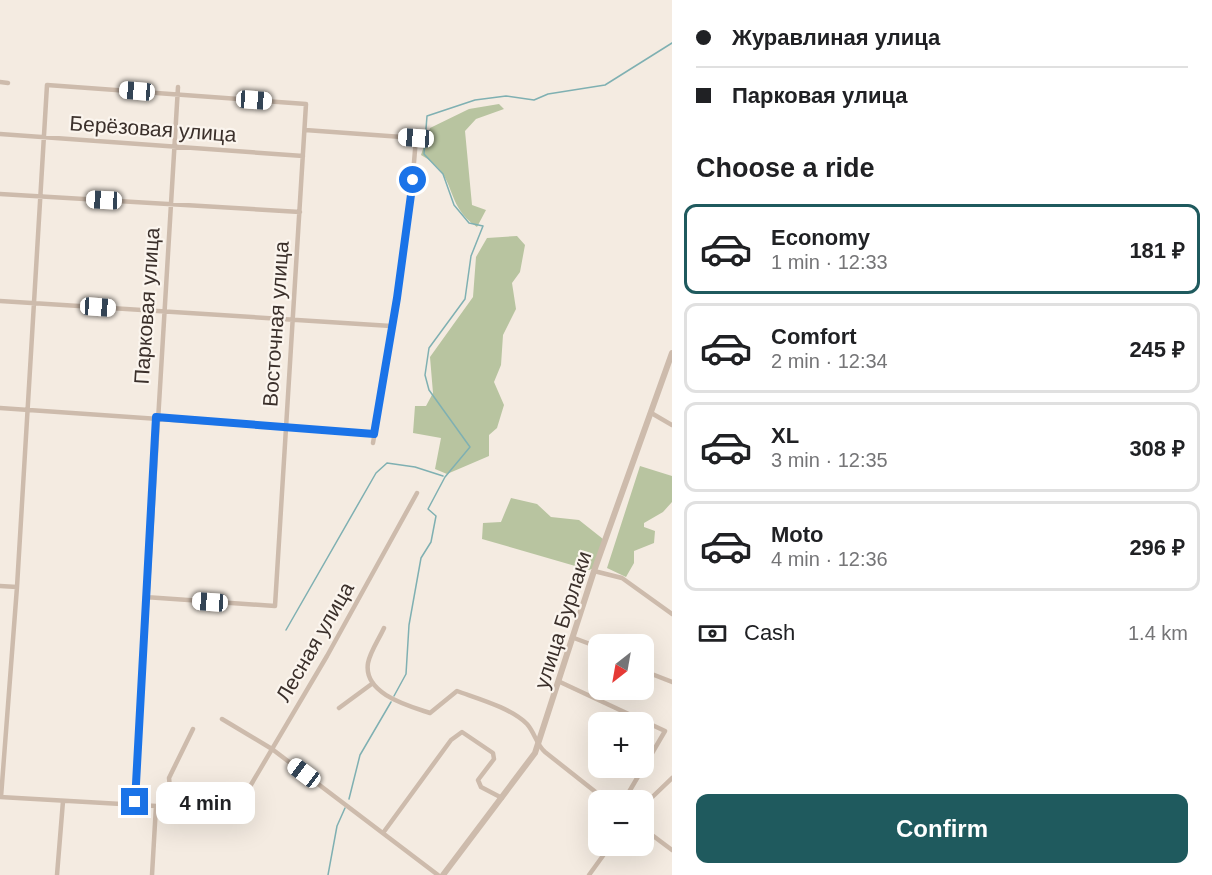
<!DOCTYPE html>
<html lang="en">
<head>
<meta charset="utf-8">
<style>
	body { margin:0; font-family:Helvetica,sans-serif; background:#f2f2f2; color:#202124; height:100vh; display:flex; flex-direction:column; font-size:22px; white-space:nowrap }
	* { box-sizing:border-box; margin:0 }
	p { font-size:20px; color:#757577 }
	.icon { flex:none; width:33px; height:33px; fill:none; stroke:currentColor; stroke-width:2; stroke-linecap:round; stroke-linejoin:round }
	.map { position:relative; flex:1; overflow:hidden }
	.panel { display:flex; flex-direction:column; background:#fff; width:540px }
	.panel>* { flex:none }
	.guide { display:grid; align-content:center; height:132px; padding:0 24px; background:#fff }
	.needle { width:39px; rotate:211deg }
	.fabs { position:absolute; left:588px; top:634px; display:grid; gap:12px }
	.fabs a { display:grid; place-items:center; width:66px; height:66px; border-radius:12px; background:#fff; box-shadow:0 6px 24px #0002; font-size:30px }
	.end { position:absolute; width:27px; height:27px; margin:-14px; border:8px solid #1a73e8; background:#fff; box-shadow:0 0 0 3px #fff }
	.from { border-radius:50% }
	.bubble { position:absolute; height:42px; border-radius:12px; background:#fff; box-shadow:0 6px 24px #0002; font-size:20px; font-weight:600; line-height:42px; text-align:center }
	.car { position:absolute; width:18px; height:36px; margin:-18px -9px; border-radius:8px; box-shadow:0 0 4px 2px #0007; background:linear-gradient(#fff 24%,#345 0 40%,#fff 0 76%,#345 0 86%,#fff 0) }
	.guide b { display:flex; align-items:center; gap:21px; height:57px; font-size:22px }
	.guide b+b { border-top:2px solid #e0e0e0 }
	.guide i { width:15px; height:15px; background:#202124 }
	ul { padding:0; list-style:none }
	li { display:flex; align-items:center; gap:18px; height:90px; margin:0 12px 9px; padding:0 12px; border:3px solid #e0e0e0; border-radius:12px }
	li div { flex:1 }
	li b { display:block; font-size:22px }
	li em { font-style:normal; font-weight:600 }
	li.selected { border-color:#1f5a5e }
	li>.icon { width:54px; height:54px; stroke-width:1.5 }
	h2 { padding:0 24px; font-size:27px; line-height:72px }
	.pay { display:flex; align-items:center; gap:15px; height:66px; padding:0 24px; font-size:22px }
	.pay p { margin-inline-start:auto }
	.cta { display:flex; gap:12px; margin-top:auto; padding:12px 24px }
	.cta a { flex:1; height:69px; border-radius:12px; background:#1f5a5e; color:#fff; font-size:24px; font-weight:600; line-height:69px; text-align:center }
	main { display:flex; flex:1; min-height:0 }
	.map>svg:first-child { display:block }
</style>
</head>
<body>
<main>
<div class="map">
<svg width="672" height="875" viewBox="0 0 672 875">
	<rect width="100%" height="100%" fill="#f4ebe1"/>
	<!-- green -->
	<path fill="#b8c4a0" d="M 499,104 L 504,109 L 476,119 L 465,131 L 472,205 L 486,210 L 477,227 C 442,203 460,176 421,155 L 430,128 L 469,109 Z
		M 517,236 L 525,245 L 520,272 L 512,283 L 516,309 L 503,335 L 501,365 L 494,382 L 504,405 L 497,428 L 489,435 L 489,456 L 447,474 L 435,469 L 441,438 L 413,433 L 415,406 L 426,406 L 433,393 L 430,357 L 473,297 L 476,257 L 487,238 Z
		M 640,466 L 672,476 L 672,502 L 663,512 L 644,523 L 644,527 L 655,531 L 654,543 L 634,551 L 634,563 L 626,577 L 607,568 Z
		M 511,498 L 537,504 L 551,517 L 579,520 L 603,539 L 594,568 L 589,570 L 482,539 L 483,523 L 501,522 Z"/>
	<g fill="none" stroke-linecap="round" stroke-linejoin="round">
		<!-- stream -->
		<path stroke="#7fb0b2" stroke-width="1.5" d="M 286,630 L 376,473 L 387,463 L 415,467 L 443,476
			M 394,696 L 406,674 L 409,625 L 421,558 L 431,542 L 436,516 L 428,509 L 445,477 L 470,447 L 429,390 L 425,375 L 429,348 L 465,299 L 471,256 L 483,226 L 469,223 L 454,205 L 443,174 L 424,154 L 427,116 L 475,100 L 506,96 L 534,100 L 548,94 L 605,85 L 672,43
			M 349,799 L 360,755 L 391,702
			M 328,875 L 337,826 L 345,808"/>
		<!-- minor -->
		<path stroke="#cdbbac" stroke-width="4.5" d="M 0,82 L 8,83
			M 305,130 L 416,138 L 411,199 L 397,298 L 373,443
			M 0,134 L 303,156
			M 0,194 L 300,212
			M 0,301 L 391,326
			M 0,408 L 374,434
			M 653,414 L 672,425
			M 594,571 L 622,578 L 672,614
			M 0,586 L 17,587
			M 384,628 C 379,639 370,652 368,663 C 363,694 409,706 430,713 L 457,691 C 479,699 511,708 527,724 C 535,733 536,744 545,752 L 607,801
			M 574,638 L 598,647
			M 644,671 L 672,682
			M 560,682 L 665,731 L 644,767
			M 339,708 L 373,683
			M 222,719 L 272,749 L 438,875
			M 0,797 L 156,806 L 239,805 L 327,656 L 417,493
			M 1,797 L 17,587 L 47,85 L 306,104 L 275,606 L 145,597
			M 620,801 L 626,797 L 643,768
			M 135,805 L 178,87
			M 644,805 L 672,778
			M 172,807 L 169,778 L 193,729
			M 644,829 L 672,850
			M 383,833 L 451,740 L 462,732 L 493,753 L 494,759 L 478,780 L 481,787 L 502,798
			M 57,875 L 63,801
			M 152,875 L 156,806
			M 589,875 L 610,846"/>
		<!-- tertiary -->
		<path stroke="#cdbbac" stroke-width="6" d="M 443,875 L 535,753 L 594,571 L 672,353"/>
	</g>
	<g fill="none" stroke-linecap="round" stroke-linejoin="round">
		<!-- route -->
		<path stroke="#1a73e8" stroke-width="8" d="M 135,802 L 156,417 L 374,434 L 397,298 L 413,180"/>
	</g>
	<g text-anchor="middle" stroke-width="4.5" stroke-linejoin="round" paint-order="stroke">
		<!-- street labels -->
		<g font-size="21" fill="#3b302b" stroke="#fbf5ee">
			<text transform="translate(153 129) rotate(4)" y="7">Берёзовая улица</text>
			<text transform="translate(147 306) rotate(-86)" y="7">Парковая улица</text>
			<text transform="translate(276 324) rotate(-86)" y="7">Восточная улица</text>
			<text transform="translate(563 620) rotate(-72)" y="7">улица Бурлаки</text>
			<text transform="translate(315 642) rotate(-60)" y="7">Лесная улица</text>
		</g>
	</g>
</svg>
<div class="fabs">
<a><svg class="needle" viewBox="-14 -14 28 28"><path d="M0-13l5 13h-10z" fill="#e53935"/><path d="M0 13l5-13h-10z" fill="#757577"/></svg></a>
<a>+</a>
<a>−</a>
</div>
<i class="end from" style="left:413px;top:180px"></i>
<i class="end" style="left:135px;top:802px"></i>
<div class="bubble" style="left:156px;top:782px;width:99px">4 min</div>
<i class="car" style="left:137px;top:91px;rotate:275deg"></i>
<i class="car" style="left:254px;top:100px;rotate:94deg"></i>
<i class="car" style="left:416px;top:138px;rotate:274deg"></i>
<i class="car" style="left:104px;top:200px;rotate:273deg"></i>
<i class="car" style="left:98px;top:307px;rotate:94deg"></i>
<i class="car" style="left:210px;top:602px;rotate:274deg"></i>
<i class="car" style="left:304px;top:773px;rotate:307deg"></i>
</div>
<section class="panel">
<div class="guide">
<b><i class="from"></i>Журавлиная улица</b>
<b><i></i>Парковая улица</b>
</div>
<h2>Choose a ride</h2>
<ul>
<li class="selected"><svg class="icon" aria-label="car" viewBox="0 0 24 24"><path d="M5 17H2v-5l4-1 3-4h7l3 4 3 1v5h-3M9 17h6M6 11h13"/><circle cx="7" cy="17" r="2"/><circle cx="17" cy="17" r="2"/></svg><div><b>Economy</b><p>1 min · 12:33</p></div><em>181 ₽</em></li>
<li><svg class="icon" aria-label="car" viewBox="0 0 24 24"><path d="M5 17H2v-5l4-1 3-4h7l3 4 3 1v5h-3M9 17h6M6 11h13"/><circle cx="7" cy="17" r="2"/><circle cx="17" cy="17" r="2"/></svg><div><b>Comfort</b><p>2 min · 12:34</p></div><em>245 ₽</em></li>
<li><svg class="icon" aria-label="car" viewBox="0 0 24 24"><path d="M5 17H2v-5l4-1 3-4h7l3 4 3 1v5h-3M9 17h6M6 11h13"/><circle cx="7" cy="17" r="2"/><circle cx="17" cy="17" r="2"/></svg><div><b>XL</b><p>3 min · 12:35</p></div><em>308 ₽</em></li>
<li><svg class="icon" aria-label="car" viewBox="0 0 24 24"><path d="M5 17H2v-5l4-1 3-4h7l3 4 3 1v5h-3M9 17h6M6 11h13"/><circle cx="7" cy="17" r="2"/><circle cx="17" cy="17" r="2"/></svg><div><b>Moto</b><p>4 min · 12:36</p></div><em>296 ₽</em></li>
</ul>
<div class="pay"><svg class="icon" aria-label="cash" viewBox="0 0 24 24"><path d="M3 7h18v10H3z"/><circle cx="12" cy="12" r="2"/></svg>Cash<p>1.4 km</p></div>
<div class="cta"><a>Confirm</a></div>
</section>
</main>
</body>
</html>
